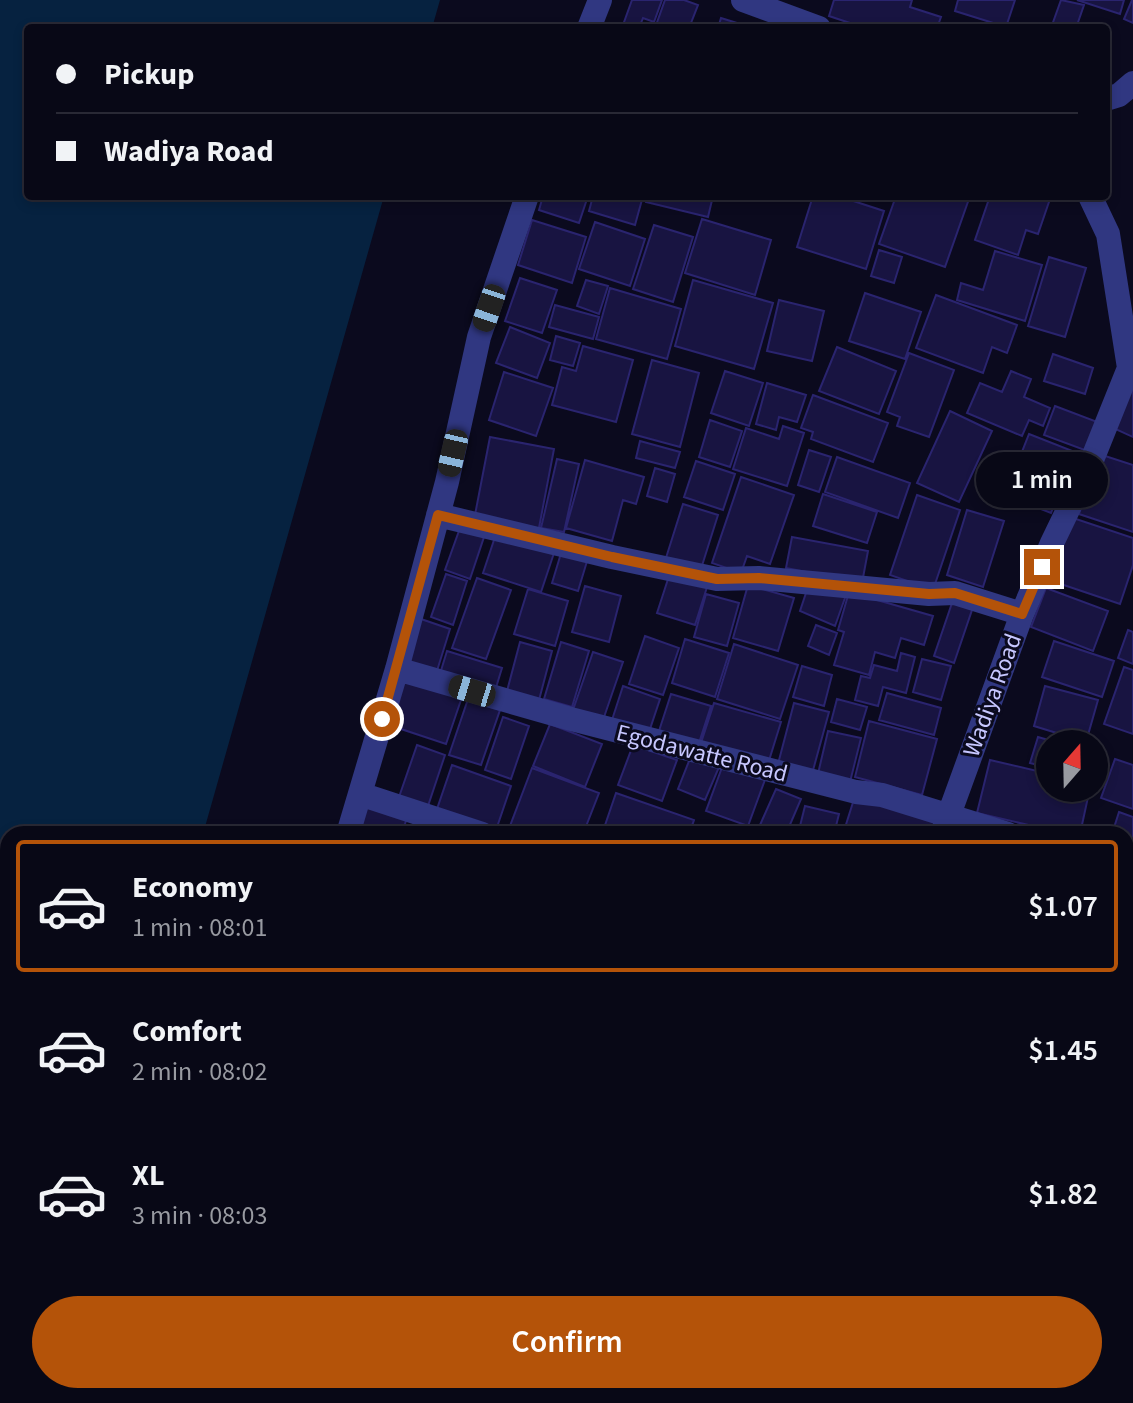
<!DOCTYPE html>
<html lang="en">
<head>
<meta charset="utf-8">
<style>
	body { margin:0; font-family:"Source Sans 3",sans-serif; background:#161623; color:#f1f3f6; height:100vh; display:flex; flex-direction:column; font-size:30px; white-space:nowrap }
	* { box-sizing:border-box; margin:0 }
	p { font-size:26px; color:#989aa1 }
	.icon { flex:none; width:44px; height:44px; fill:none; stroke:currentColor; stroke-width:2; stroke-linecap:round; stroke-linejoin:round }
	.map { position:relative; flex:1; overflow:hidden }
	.sheet { position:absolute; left:0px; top:826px; width:1134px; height:578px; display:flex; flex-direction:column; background:#080816; border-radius:24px 24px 0 0; box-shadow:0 4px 12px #0003,0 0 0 2px #292935 }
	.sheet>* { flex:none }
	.hud { position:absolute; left:24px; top:24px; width:1086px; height:176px; border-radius:8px; box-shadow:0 4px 12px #0003,0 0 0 2px #292935; display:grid; align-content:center; height:176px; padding:0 32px; background:#080816 }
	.needle { width:52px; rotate:20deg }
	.fabs { position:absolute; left:1036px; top:730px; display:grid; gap:16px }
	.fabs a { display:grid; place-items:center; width:72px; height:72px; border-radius:50%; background:#080816; box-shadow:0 4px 12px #0003,0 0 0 2px #292935; font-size:40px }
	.end { position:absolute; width:36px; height:36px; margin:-18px; border:10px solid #b45309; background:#fff; box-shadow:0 0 0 4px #fff }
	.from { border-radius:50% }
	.bubble { position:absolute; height:56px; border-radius:28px; background:#080816; box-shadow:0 4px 12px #0003,0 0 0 2px #292935; font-size:26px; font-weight:600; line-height:56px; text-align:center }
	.car { position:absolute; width:24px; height:48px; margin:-24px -12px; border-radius:10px; box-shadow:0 0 6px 2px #0007; background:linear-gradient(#222 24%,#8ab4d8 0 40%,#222 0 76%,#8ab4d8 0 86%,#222 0) }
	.hud b { display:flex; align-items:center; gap:28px; height:76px; font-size:30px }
	.hud b+b { border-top:2px solid #292935 }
	.hud i { width:20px; height:20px; background:#f1f3f6 }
	ul { padding:14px 0 0; list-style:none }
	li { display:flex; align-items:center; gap:24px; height:132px; margin:0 16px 12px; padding:0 16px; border:4px solid transparent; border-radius:8px }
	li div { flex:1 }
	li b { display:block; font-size:30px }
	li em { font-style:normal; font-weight:600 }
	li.selected { border-color:#b45309 }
	li>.icon { width:72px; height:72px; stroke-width:1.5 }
	.button { display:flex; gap:16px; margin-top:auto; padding:16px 32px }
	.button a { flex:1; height:92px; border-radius:48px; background:#b45309; color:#fff; font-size:32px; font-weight:600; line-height:92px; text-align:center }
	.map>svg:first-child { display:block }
</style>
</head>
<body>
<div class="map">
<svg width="1133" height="1403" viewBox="0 0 1133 1403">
	<rect width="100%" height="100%" fill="#0b0a1e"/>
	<!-- water -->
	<path fill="#062240" d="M 0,0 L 440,0 L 432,28 L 28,28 L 28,196 L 384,196 L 203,834 L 8,834 L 8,1396 L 43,1396 L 41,1403 L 0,1403 Z"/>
	<!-- building -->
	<path fill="#181441" stroke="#2a246f" stroke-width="2" d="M 632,0 L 662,0 L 654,22 L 643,18 L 639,28 L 623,25 Z
		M 665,0 L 684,0 L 698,5 L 689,28 L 655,28 Z
		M 834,0 L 912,0 L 910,7 L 941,17 L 937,28 L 865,28 L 829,16 Z
		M 958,0 L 1015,0 L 1006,27 L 955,11 Z
		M 1061,0 L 1084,5 L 1076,28 L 1051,28 Z
		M 1077,0 L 1124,0 L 1120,14 Z
		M 1132,0 L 1133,0 L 1133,23 L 1124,19 Z
		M 721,18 L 753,28 L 718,28 Z
		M 543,196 L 588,196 L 579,223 L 539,210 Z
		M 593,196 L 643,196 L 635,225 L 589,211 Z
		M 647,196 L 713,196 L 708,217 L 646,202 Z
		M 813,196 L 838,196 L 884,211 L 866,269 L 797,247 Z
		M 896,196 L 915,199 L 916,196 L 970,196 L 945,267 L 879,244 Z
		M 990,196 L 1051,196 L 1038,234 L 1026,230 L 1018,255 L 975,240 Z
		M 702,219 L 771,240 L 755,295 L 685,273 Z
		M 532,220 L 586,237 L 572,283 L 518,265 Z
		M 595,222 L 645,239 L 630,286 L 579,269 Z
		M 654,225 L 693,237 L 673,302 L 633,289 Z
		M 879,250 L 902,257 L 894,283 L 871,276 Z
		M 995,251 L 1042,265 L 1025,321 L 957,300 L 961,283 L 983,290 Z
		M 1049,257 L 1086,268 L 1065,337 L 1028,326 Z
		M 520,278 L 557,290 L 542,333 L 505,321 Z
		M 586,280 L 608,286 L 599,314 L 577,306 Z
		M 693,280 L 773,303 L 754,369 L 675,346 Z
		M 610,288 L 681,309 L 667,359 L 596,339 Z
		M 865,293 L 921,312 L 905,359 L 849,341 Z
		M 936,295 L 1017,325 L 1007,353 L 992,347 L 983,373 L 916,348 Z
		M 779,300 L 824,311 L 812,361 L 767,351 Z
		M 555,305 L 599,317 L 593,339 L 549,327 Z
		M 510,327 L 550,343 L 537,378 L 496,363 Z
		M 556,336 L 580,343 L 573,366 L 550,360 Z
		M 583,346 L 633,360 L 616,422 L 552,405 L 562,367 L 576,371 Z
		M 837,347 L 896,371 L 879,414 L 819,391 Z
		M 909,353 L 954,370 L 929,437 L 897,426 L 900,417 L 887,412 Z
		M 1053,354 L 1093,368 L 1085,394 L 1044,381 Z
		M 652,360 L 699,373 L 680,447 L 632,434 Z
		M 725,371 L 763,383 L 749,426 L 711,413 Z
		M 1011,371 L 1031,379 L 1024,397 L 1050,408 L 1043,426 L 1029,420 L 1022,436 L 967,413 L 980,383 L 1002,392 Z
		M 504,372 L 553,388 L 536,436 L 489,420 Z
		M 1133,376 L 1133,437 L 1111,427 Z
		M 767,383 L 806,395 L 797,422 L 779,417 L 776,430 L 756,424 Z
		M 813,395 L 888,423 L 873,462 L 811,439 L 813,432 L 801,428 Z
		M 1055,406 L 1100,423 L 1090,452 L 1044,435 Z
		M 950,411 L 992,431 L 959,502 L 917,483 Z
		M 710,420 L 742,431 L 730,467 L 699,457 Z
		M 783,426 L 804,433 L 787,486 L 733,469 L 746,428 L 779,439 Z
		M 1029,434 L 1075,452 L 1051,513 L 1005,495 Z
		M 490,437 L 554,449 L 538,533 L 474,520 Z
		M 640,441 L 680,452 L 675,468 L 636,458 Z
		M 809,450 L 831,457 L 819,492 L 798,485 Z
		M 1099,454 L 1133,465 L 1133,532 L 1079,514 Z
		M 837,457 L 910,483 L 898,518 L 825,492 Z
		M 557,459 L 579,464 L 564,532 L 541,528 Z
		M 585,460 L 644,477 L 636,504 L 623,500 L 612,541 L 566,528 Z
		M 696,461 L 735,474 L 723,510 L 684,497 Z
		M 655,468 L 675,474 L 667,502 L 647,496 Z
		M 741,477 L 794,495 L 770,564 L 747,556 L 741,573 L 712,563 Z
		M 823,494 L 877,512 L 867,543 L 813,526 Z
		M 917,495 L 960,510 L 933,590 L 890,575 Z
		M 683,504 L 718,515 L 700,572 L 665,561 Z
		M 967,510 L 1004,521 L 983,587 L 947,575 Z
		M 1070,517 L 1133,538 L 1133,565 L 1120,604 L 1049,580 Z
		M 460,528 L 484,537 L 470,579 L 445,570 Z
		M 496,534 L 554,553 L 541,592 L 483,573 Z
		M 792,537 L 868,551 L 862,583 L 786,568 Z
		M 562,550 L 588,558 L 578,591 L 552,583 Z
		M 670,573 L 708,584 L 695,625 L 657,613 Z
		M 446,574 L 467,581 L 453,625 L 431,617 Z
		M 477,578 L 511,590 L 486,659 L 452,648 Z
		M 748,585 L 794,598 L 778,651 L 733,638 Z
		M 585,586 L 621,596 L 609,642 L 572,632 Z
		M 808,587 L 846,595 L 835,626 L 800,611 Z
		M 1046,588 L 1108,611 L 1093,651 L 1031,627 Z
		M 528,589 L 568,601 L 555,646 L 514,634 Z
		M 849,592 L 933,616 L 924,645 L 901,638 L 895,658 L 875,652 L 869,675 L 834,665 L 844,632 L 838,630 Z
		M 706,594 L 739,603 L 727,646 L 694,637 Z
		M 953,600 L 973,607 L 954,663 L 934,656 Z
		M 421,619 L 450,629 L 436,674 L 406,665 Z
		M 816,625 L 837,633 L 829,655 L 808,646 Z
		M 1128,630 L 1133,632 L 1133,664 L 1118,658 Z
		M 645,636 L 679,648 L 663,695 L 629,684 Z
		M 685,639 L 729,653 L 715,697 L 672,683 Z
		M 1054,641 L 1114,661 L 1102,697 L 1042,677 Z
		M 520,642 L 552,651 L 539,700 L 507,691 Z
		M 561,642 L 589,651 L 572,707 L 544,699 Z
		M 734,644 L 798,665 L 780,719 L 717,699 Z
		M 447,651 L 502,668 L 494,694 L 439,677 Z
		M 593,652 L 623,662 L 603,720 L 573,710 Z
		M 901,653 L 915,657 L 906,693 L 883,687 L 878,706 L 855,700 L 861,676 L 870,678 L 874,665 L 897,671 Z
		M 922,659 L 951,666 L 941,700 L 913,692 Z
		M 802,666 L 832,675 L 824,706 L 793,697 Z
		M 1124,667 L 1133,670 L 1133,734 L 1104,724 Z
		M 401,678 L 462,697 L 446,744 L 386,724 Z
		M 623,686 L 660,699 L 648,735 L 611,723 Z
		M 1045,686 L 1098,700 L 1086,742 L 1034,726 Z
		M 887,693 L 941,708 L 934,735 L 879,720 Z
		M 671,694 L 711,706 L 698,746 L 658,734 Z
		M 468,699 L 500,710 L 481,765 L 449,755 Z
		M 837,699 L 867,707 L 860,730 L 831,722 Z
		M 714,703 L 781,722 L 767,767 L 700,746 Z
		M 794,703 L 829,712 L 812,774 L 778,764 Z
		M 503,717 L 529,726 L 511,779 L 485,770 Z
		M 869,721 L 937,739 L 922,795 L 855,777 Z
		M 550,724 L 602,744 L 585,787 L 533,766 Z
		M 828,731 L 861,738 L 849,786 L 817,778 Z
		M 1038,737 L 1062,744 L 1050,744 L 1050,768 L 1030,763 Z
		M 417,745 L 445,755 L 428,806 L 399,797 Z
		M 633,745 L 677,760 L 662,801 L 618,785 Z
		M 691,756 L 719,767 L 705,800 L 678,789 Z
		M 1115,759 L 1133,765 L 1133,809 L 1101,798 Z
		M 990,760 L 1050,774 L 1050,788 L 1090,788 L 1080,834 L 1067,834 L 977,813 Z
		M 724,762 L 766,777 L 748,826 L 706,811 Z
		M 452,765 L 511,786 L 495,833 L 436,812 Z
		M 532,768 L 599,793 L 583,834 L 532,834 L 510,826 Z
		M 776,789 L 801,799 L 786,834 L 760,825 Z
		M 616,793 L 694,820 L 689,834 L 602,834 Z
		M 855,796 L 935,821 L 931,834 L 843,834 Z
		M 364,801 L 408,814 L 402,834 L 354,834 Z
		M 805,806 L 839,814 L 834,834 L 798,834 Z
		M 1119,812 L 1133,817 L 1133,872 L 1126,870 L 1126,834 L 1112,834 Z
		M 1127,977 L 1133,979 L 1133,1050 L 1126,1048 Z
		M 1133,1091 L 1133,1145 L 1126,1142 L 1126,1110 Z
		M 1126,1147 L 1133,1149 L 1133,1182 L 1126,1180 Z
		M 294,1396 L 363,1396 L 361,1403 L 313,1403 Z
		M 377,1396 L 404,1396 L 424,1403 L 375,1403 Z
		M 492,1396 L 529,1396 L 527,1403 L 490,1403 Z
		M 576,1396 L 611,1396 L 609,1403 L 574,1403 Z
		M 624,1396 L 673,1396 L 680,1399 L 679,1403 L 632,1403 L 622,1400 Z
		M 724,1396 L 732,1396 L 747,1403 L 720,1403 Z
		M 797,1396 L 838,1396 L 835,1403 L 794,1403 Z
		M 920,1396 L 935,1396 L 954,1403 L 917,1403 Z
		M 1014,1396 L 1037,1396 L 1057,1403 L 1011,1403 Z"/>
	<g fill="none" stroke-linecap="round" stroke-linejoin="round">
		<!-- minor -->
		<path stroke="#303781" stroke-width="24" d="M 743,0 L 819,28
			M 589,28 L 600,0
			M 1106,99 L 1119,95 L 1133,83
			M 438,515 L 612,557 L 717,579 L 759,578 L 929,594 L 955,593 L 1022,614
			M 397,669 L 571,719 L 856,792 L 882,795 L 1008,834
			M 360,794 L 482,834
			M 348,834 L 397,669 L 447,482 L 479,337 L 527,196
			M 942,834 L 1022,614 L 1052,543 L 1092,460 L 1129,368 L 1108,234 L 1090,196
			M 1126,876 L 1133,879
			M 1126,1053 L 1133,1055
			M 234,1403 L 235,1396
			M 704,1403 L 707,1396"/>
	</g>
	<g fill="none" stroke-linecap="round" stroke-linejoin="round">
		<!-- route -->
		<path stroke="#b45309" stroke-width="10" d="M 382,719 L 438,515 L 612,557 L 717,579 L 759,578 L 929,594 L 955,593 L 1022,614 L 1042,567"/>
	</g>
	<g text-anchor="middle" stroke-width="6" stroke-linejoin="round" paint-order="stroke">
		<!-- street labels -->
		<g font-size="24" fill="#c7c7ff" stroke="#0b0a1e">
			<text transform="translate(992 695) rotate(-70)" y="8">Wadiya Road</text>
			<text transform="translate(702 753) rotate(14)" y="8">Egodawatte Road</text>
		</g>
	</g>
</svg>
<div class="fabs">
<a><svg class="needle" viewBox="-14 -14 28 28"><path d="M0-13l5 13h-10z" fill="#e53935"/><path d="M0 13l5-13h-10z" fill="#989aa1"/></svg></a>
</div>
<i class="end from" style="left:382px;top:719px"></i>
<i class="end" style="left:1042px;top:567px"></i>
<div class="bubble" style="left:976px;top:452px;width:132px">1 min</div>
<i class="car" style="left:489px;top:308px;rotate:199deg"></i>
<i class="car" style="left:453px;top:453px;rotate:193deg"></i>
<i class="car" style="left:472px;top:691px;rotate:287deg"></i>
<div class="hud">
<b><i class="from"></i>Pickup</b>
<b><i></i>Wadiya Road</b>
</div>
<section class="sheet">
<ul>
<li class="selected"><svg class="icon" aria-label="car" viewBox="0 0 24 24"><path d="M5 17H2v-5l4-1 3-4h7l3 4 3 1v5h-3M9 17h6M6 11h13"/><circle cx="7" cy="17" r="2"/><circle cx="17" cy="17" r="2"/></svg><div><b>Economy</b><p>1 min · 08:01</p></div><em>$1.07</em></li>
<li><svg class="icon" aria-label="car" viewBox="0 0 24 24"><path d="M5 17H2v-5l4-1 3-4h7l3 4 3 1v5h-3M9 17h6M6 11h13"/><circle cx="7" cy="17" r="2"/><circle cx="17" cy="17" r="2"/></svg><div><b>Comfort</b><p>2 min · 08:02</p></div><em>$1.45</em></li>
<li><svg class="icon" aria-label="car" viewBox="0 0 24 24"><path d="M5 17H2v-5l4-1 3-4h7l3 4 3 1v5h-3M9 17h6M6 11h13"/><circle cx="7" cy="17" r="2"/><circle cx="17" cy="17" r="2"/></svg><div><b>XL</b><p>3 min · 08:03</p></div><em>$1.82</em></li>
</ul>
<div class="button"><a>Confirm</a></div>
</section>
</div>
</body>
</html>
